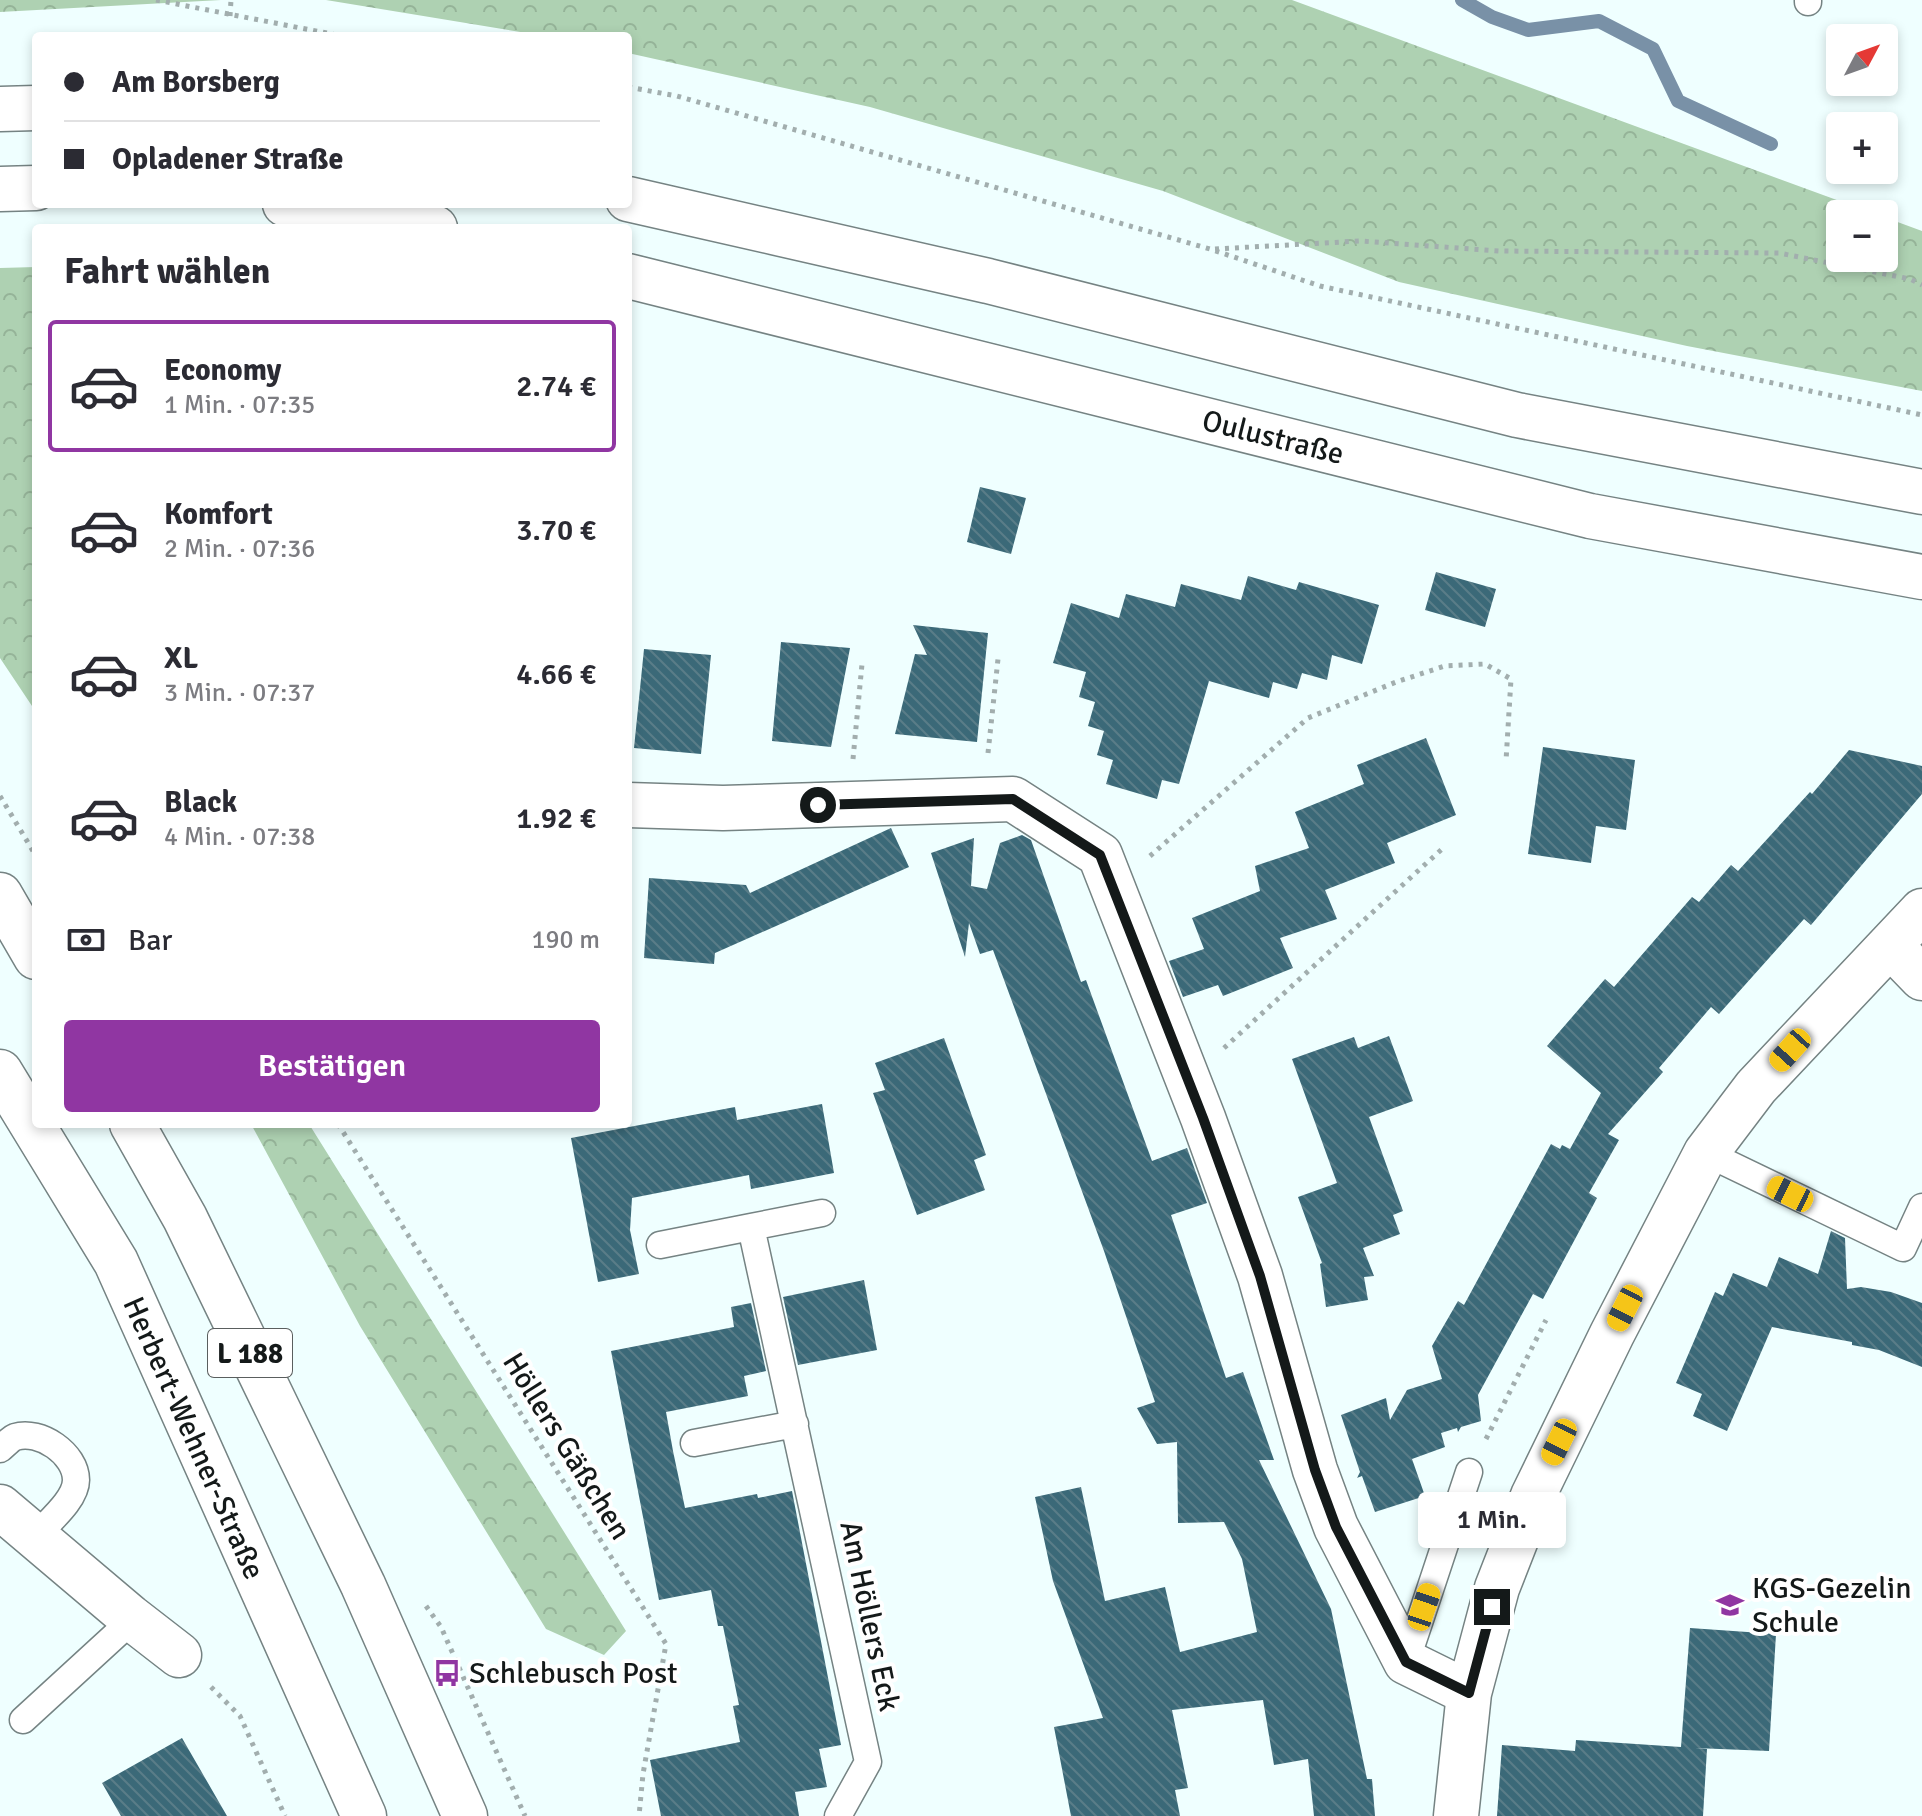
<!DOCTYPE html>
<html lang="de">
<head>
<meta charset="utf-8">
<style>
	body { margin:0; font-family:Signika,sans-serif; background:#f2f2f3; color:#2b2b33; height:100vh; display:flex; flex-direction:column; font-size:30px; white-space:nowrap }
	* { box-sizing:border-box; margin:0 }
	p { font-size:26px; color:#7c7c81 }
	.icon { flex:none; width:44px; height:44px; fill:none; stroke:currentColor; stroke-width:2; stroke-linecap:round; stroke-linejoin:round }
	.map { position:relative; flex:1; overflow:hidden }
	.sheet { position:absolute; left:32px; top:224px; width:600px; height:904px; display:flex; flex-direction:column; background:#fff; border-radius:8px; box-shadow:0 4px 12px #0003 }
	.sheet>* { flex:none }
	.top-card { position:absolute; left:32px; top:32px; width:600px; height:176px; border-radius:8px; box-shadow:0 4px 12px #0003; display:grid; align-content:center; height:176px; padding:0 32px; background:#fff }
	.needle { width:52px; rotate:49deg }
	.buttons { position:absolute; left:1826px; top:24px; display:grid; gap:16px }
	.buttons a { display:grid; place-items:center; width:72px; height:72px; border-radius:8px; background:#fff; box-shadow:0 4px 12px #0003; font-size:40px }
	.end { position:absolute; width:36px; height:36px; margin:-18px; border:10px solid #141919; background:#fff; box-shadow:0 0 0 4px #fff }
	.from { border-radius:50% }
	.bubble { position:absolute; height:56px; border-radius:8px; background:#fff; box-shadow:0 4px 12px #0003; font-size:26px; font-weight:600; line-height:56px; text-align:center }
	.car { position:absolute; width:24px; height:48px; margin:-24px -12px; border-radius:10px; box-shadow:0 0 6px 2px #0007; background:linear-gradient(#f5c518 24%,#345 0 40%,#f5c518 0 76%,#345 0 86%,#f5c518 0) }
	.top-card b { display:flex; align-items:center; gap:28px; height:76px; font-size:30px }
	.top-card b+b { border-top:2px solid #e1e1e2 }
	.top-card i { width:20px; height:20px; background:#2b2b33 }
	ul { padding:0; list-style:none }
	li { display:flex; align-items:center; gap:24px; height:132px; margin:0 16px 12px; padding:0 16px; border:4px solid transparent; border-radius:8px }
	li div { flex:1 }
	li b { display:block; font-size:30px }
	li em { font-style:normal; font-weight:600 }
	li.on { border-color:#9036a2 }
	li>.icon { width:72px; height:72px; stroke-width:1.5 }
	h2 { padding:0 32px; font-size:36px; line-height:96px }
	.pay { display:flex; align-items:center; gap:20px; height:88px; padding:0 32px; font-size:30px }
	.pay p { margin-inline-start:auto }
	.action { display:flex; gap:16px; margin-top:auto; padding:16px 32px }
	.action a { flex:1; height:92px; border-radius:8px; background:#9036a2; color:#fff; font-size:32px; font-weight:600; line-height:92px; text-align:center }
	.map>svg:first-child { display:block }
</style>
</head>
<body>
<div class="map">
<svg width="1922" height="1816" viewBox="0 0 1922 1816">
	<defs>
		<pattern id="forest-crowns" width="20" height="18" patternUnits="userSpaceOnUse" patternTransform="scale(2)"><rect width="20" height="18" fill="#aed1b2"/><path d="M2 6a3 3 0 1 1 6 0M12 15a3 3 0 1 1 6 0" fill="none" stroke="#95b398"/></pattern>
		<pattern id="building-back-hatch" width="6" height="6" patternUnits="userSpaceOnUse" patternTransform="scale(2)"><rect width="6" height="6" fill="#3b6978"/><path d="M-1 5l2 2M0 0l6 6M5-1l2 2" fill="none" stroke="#5a7d88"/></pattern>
	</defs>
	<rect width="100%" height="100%" fill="#efffff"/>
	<!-- forest -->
	<path fill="url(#forest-crowns)" d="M 0,0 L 221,0 L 0,12 Z
		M 326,0 L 1292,0 L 1875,214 L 1840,214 L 1840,258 L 1884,258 L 1884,217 L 1922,231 L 1922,391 L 1687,346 L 1399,282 L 1163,191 L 870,107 L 628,53 L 628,36 L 545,36 Z
		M 36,267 L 36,712 L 0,658 L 0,268 Z
		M 251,1124 L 309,1124 L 626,1631 L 604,1655 L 546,1629 L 360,1326 Z"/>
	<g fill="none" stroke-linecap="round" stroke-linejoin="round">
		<!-- stream -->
		<path stroke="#7991a7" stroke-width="14" d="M 1462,0 L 1492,17 L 1528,30 L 1599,21 L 1653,49 L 1678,101 L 1771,144"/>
	</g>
	<!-- building -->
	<path fill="url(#building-back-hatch)" d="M 980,487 L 1026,498 L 1011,554 L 967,542 Z
		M 1436,572 L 1496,589 L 1485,627 L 1425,610 Z
		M 1248,576 L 1296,590 L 1299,582 L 1379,605 L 1362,664 L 1332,655 L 1327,680 L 1302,673 L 1297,689 L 1273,682 L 1269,698 L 1209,681 L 1179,784 L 1162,780 L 1157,799 L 1106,784 L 1113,760 L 1097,755 L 1104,731 L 1088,726 L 1095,702 L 1079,697 L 1086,672 L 1053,663 L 1071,603 L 1119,618 L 1126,594 L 1175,607 L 1181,584 L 1241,600 Z
		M 913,625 L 988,633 L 977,742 L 895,734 L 915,654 L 927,655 Z
		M 781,642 L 850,648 L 831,747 L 772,741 Z
		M 644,649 L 711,655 L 701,754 L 634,748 Z
		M 1426,738 L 1456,815 L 1387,843 L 1395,863 L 1325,890 L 1337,919 L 1280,938 L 1293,968 L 1223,996 L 1218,985 L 1183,997 L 1169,961 L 1204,949 L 1192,918 L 1260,891 L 1255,866 L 1309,848 L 1295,812 L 1364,784 L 1357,765 Z
		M 1543,747 L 1635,760 L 1626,830 L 1596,826 L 1591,863 L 1528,854 Z
		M 1849,750 L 1922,766 L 1922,794 L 1811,925 L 1804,919 L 1719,1014 L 1711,1007 L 1659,1068 L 1663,1072 L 1608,1134 L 1619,1140 L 1589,1193 L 1597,1198 L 1543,1299 L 1533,1294 L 1478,1395 L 1481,1421 L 1461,1427 L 1458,1432 L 1457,1428 L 1441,1433 L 1445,1447 L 1412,1459 L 1425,1496 L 1375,1512 L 1362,1476 L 1357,1478 L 1360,1472 L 1341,1415 L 1386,1398 L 1390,1420 L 1407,1390 L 1442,1379 L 1432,1346 L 1458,1301 L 1464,1305 L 1551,1144 L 1560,1149 L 1562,1145 L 1570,1149 L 1601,1093 L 1547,1046 L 1605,979 L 1614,987 L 1692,897 L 1699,902 L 1731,865 L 1738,871 L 1810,792 L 1812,794 Z
		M 891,828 L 909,867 L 715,953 L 714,964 L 644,958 L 649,878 L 746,885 L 750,893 Z
		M 1022,835 L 1031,840 L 1081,982 L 1086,980 L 1152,1161 L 1187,1148 L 1207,1203 L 1171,1215 L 1226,1378 L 1243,1372 L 1274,1460 L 1259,1460 L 1331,1609 L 1367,1779 L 1372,1779 L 1375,1816 L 1314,1816 L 1308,1759 L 1274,1765 L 1263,1700 L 1172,1710 L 1188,1788 L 1175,1790 L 1180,1816 L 1071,1816 L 1054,1727 L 1103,1718 L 1053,1581 L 1035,1497 L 1081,1487 L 1105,1601 L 1165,1587 L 1180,1652 L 1257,1632 L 1242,1559 L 1224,1522 L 1178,1523 L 1177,1442 L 1157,1444 L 1137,1408 L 1155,1402 L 1104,1251 L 993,950 L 980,954 L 969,923 L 965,957 L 931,853 L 974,838 L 971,886 L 987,889 L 1000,843 Z
		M 1389,1036 L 1413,1101 L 1369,1117 L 1403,1211 L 1393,1215 L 1400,1234 L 1363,1248 L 1374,1276 L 1364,1277 L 1368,1300 L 1326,1307 L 1320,1264 L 1322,1263 L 1298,1197 L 1337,1183 L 1292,1059 L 1354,1037 L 1358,1048 Z
		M 944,1038 L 986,1155 L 974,1160 L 985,1190 L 917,1215 L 873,1093 L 885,1090 L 875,1063 Z
		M 822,1104 L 834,1173 L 751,1189 L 749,1175 L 632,1198 L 630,1230 L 639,1274 L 598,1282 L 571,1138 L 735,1107 L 737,1120 Z
		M 1831,1231 L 1845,1238 L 1847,1289 L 1861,1287 L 1891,1292 L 1922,1303 L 1922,1367 L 1879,1350 L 1852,1345 L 1852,1342 L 1772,1327 L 1727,1431 L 1693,1416 L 1702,1394 L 1676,1383 L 1715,1292 L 1723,1296 L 1733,1273 L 1767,1287 L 1779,1257 L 1818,1274 Z
		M 864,1280 L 877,1350 L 798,1365 L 783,1297 Z
		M 751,1303 L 766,1371 L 744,1376 L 748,1396 L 666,1412 L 673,1451 L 685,1508 L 757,1494 L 758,1498 L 792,1491 L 841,1745 L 819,1749 L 827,1787 L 795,1792 L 799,1816 L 661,1816 L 650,1760 L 740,1742 L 733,1706 L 739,1705 L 723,1626 L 718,1626 L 711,1590 L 659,1600 L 611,1351 L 734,1327 L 731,1307 Z
		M 1690,1628 L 1776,1634 L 1769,1751 L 1695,1748 L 1707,1749 L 1703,1816 L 1497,1816 L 1502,1745 L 1575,1751 L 1576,1740 L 1681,1747 Z
		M 182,1738 L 227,1816 L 121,1816 L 102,1783 Z"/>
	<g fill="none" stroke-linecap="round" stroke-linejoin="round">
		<!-- service casing -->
		<g stroke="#758383" stroke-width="29">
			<path id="service" d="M 1808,2 L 1808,0
				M 1706,1153 L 1903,1248 L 1922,1207
				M 751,1227 L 822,1213
				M 660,1245 L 751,1227 L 868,1762 L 838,1816
				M 694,1443 L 795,1424
				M 0,1449 C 4,1446 10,1439 15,1437 C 40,1429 76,1454 76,1480 C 76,1500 48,1522 35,1537
				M 1406,1662 L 1469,1472
				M 23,1720 L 119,1632 L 130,1617"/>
		</g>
		<!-- minor casing -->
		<g stroke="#758383" stroke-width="47">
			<path id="minor" d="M 628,805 L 723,808 L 1013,799 L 1100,855 L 1203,1118 L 1260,1276 L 1315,1470 L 1336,1527 L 1406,1662 L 1469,1693
				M 1890,945 L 1922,978
				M 0,1507 L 130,1617 L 179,1655
				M 1456,1816 L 1469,1693 L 1497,1588 L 1533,1496 L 1612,1334 L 1706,1153 L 1756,1087 L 1922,911"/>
		</g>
		<!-- secondary casing -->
		<g stroke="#758383" stroke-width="47">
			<path id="secondary" d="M 0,109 L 36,108
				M 0,189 L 36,188
				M 628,199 L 988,281 L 1517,415 L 1922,492
				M 285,204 L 435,228
				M 628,276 L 1590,516 L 1922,577"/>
		</g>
		<!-- primary casing -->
		<g stroke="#758383" stroke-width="47">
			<path id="primary" d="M 0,895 L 36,957
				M 0,1072 L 116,1262 L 364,1816
				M 132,1124 L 185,1218 L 363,1585 L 465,1816"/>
		</g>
		<!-- path -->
		<path stroke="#a2aeae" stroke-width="5" stroke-dasharray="4 6" stroke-linecap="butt" d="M 156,0 L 342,36
			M 230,16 L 231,0
			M 628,87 L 677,96 L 1210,249 L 1320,286 L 1922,415
			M 1215,249 L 1360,241 L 1499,251 L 1779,253 L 1910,279 L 1922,285
			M 988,753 L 998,659
			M 853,759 L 862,664
			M 0,796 L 36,856
			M 1150,856 L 1308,718 L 1396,682 L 1445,666 L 1485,664 L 1511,679 L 1506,761
			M 1224,1048 L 1442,849
			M 338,1124 L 666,1644 L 643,1774 L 639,1816
			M 1486,1439 L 1546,1320
			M 426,1606 L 441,1627 L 525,1816
			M 211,1687 L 240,1716 L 285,1816"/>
		<!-- service -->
		<use href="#service" stroke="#fff" stroke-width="26"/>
		<!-- minor -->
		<use href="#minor" stroke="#fff" stroke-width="44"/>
		<!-- secondary -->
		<use href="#secondary" stroke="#fff" stroke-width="44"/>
		<!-- primary -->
		<use href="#primary" stroke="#fff" stroke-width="44"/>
	</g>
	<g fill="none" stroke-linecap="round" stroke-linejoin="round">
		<!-- route -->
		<path stroke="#141919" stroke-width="10" d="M 818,805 L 1013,799 L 1100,855 L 1203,1118 L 1260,1276 L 1315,1470 L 1336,1527 L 1406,1662 L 1469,1693 L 1492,1607"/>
	</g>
	<!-- icons -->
	<defs>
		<g id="school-bare" transform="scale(2.16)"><path d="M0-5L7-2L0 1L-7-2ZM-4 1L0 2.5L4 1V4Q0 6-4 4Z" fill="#9036a2" stroke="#fff" stroke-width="2.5" paint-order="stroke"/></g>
		<g id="bus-bare" transform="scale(2.16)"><path d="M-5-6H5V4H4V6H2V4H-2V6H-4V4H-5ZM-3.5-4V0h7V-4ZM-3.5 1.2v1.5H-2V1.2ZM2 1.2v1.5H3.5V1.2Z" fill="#9036a2" stroke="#fff" stroke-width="2.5" paint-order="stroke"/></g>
	</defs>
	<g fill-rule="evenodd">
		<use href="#school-bare" x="1730" y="1605"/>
		<use href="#bus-bare" x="447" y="1673"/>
	</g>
	<g text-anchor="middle" stroke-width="8" stroke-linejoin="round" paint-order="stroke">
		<!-- shield labels -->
		<rect fill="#fff" stroke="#5a5e5e" stroke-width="2" x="208" y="1329" width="84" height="48" rx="6"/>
		<g font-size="28" font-weight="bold" fill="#141919">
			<text x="250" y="1363">L 188</text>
		</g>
		<!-- street labels -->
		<g font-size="30" fill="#141919" stroke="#fff">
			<text transform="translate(1273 437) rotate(14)" y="10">Oulustraße</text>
			<text transform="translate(194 1438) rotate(66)" y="10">Herbert-Wehner-Straße</text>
			<text transform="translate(567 1446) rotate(58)" y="10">Höllers Gäßchen</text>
			<text transform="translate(870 1616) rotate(78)" y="10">Am Höllers Eck</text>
		</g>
		<!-- poi labels -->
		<g font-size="30" fill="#141919" stroke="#fff" text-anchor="start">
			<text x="1752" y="1598">KGS-Gezelin<tspan x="1752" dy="34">Schule</tspan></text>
			<text x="469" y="1683">Schlebusch Post</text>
		</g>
	</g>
</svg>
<div class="buttons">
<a><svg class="needle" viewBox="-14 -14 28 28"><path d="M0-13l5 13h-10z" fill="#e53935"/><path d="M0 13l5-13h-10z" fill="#7c7c81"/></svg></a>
<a>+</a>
<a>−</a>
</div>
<i class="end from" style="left:818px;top:805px"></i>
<i class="end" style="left:1492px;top:1607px"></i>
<div class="bubble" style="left:1418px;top:1492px;width:148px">1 Min.</div>
<i class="car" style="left:1790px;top:1050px;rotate:222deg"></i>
<i class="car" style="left:1790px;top:1194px;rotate:296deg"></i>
<i class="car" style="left:1625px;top:1308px;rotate:207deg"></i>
<i class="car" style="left:1559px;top:1442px;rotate:206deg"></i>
<i class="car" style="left:1424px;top:1607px;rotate:19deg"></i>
<div class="top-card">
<b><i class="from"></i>Am Borsberg</b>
<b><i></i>Opladener Straße</b>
</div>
<section class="sheet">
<h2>Fahrt wählen</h2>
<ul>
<li class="on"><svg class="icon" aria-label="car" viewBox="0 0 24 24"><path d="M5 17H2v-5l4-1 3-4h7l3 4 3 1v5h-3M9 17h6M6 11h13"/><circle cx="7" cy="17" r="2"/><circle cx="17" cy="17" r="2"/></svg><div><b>Economy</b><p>1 Min. · 07:35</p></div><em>2.74 €</em></li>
<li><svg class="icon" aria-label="car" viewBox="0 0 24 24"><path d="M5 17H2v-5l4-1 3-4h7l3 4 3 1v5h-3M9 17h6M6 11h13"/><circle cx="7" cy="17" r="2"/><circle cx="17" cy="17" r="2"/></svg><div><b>Komfort</b><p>2 Min. · 07:36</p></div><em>3.70 €</em></li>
<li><svg class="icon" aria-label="car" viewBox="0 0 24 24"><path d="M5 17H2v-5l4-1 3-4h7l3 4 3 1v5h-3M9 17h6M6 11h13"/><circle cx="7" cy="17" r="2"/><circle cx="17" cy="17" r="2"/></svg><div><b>XL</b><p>3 Min. · 07:37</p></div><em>4.66 €</em></li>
<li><svg class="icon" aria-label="car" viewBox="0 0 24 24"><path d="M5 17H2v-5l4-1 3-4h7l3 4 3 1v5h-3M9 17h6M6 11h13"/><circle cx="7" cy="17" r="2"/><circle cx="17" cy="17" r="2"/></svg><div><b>Black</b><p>4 Min. · 07:38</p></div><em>1.92 €</em></li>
</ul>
<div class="pay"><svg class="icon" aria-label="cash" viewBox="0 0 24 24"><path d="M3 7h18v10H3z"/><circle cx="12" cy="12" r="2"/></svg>Bar<p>190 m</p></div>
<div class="action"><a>Bestätigen</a></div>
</section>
</div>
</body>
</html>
